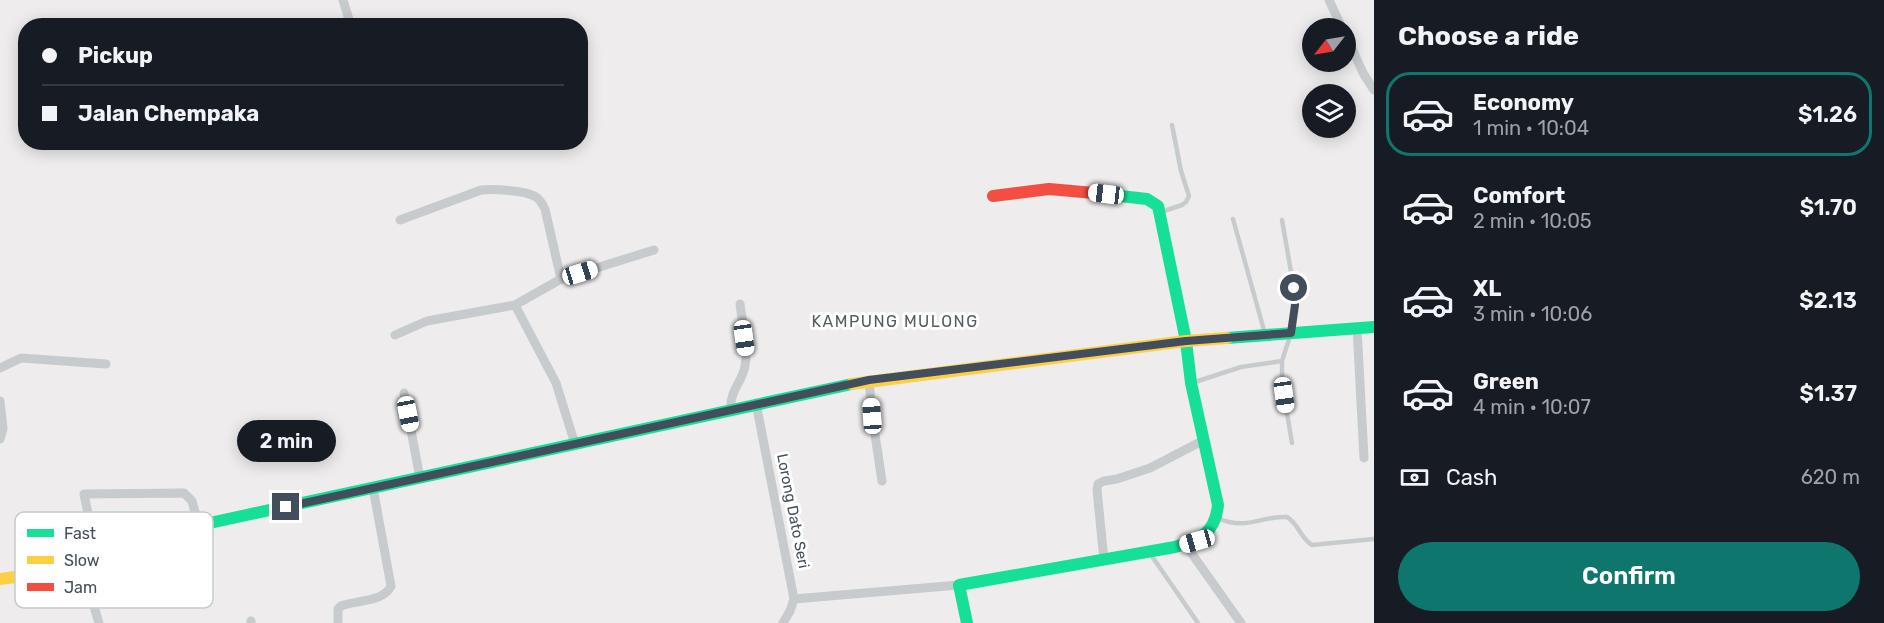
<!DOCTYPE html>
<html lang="en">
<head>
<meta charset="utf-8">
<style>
	body { margin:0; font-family:Rubik,sans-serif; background:#20242c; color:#f1f3f6; height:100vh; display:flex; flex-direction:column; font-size:22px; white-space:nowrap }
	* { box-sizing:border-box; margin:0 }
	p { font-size:20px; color:#9ea1a6 }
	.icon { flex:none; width:33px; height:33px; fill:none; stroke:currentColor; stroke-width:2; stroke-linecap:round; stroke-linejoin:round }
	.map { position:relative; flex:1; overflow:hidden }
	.details { display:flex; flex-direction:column; background:#171b24; width:510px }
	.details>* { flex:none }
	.hud { position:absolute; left:18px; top:18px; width:570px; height:132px; border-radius:24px; box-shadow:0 3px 15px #0003; display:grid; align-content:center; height:132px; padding:0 24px; background:#171b24 }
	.needle { width:39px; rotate:239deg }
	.controls { position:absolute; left:1302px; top:18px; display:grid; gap:12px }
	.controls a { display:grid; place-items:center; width:54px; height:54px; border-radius:50%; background:#171b24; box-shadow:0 3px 15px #0003; font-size:30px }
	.end { position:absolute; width:27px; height:27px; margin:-14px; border:8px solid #424e5b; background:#fff; box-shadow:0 0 0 3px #fff }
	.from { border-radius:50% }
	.bubble { position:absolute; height:42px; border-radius:21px; background:#171b24; box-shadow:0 3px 15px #0003; font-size:20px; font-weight:600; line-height:42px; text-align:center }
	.car { position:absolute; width:18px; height:36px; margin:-18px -9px; border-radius:8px; box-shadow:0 0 4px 2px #0007; background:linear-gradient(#fff 24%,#345 0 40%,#fff 0 76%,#345 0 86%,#fff 0) }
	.hud b { display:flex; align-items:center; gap:21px; height:57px; font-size:22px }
	.hud b+b { border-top:2px solid #363941 }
	.hud i { width:15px; height:15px; background:#f1f3f6 }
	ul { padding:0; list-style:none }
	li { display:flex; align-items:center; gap:18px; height:84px; margin:0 12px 9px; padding:0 12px; border:3px solid transparent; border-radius:24px }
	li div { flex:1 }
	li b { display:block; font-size:22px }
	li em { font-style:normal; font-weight:600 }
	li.selected { border-color:#0f766e }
	li>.icon { width:54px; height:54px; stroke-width:1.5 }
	h2 { padding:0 24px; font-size:27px; line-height:72px }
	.pay { display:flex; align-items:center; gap:15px; height:66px; padding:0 24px; font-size:22px }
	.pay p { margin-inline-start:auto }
	.primary-button { display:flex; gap:12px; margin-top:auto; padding:12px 24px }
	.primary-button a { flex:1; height:69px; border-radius:36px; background:#0f766e; color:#fff; font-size:24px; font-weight:600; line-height:69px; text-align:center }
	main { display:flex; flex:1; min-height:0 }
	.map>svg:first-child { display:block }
</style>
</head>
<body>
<main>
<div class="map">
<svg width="1374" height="623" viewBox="0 0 1374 623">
	<rect width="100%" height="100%" fill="#eeecec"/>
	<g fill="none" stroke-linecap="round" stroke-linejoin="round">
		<!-- lane -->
		<path stroke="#c8cbce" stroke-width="4.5" d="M 1161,212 L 1182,205 L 1186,202 L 1189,196 L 1181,171 L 1172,125
			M 1233,219 L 1265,334
			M 1282,220 L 1294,289 L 1295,305 L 1291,333 L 1282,361 L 1282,383 L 1292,443
			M 1192,383 L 1241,367 L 1282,361
			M 1217,518 C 1247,531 1259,516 1287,517 C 1299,524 1300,538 1312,545 L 1374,539
			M 1149,552 L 1198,623"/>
		<!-- street -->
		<path stroke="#c8cbce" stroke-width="9" d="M 343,0 L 351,26
			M 1329,0 L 1342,28
			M 1346,35 L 1363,73 L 1374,90
			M 400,220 L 481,190 C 494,189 525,190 536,197 C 541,200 542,204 545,209 L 561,279
			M 515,305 L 556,383 L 575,444
			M 1357,328 L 1364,458
			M 395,335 L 427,321 L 515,305 L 561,279 L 654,250
			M 0,368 L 21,358 L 106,364
			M 869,380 L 872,415 L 882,481
			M 404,393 L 420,478
			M 0,401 L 3,429 L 0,439
			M 756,403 L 794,599 L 790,611 L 783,623
			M 731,410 C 729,391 742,383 745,366 C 749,346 742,323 740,304
			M 1185,544 L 1241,623
			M 95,548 L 84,494 L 184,493 L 192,501 L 199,526
			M 79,557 L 99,623
			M 1104,560 L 1097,490 L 1098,484 L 1104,481 L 1117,479 L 1150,468 L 1204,440
			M 794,599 L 959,585
			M 251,621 L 251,623
			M 338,623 L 338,609 L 341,606 C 356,600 384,602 391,586 L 373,488"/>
		<!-- fast -->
		<path stroke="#16e098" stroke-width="12" d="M 1227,338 L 1374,327
			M 182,529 L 852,384
			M 967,623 L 959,585 L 1175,547 C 1200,539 1215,534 1218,505 L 1191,383 L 1186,341 L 1158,206 L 1147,199 L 1094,193"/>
		<!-- slow -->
		<path stroke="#ffcf43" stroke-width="12" d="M 852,384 L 1186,341 L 1227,338
			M 0,579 L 37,574 L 61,565 L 95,548 L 182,529"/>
		<!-- jam -->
		<path stroke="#f24e42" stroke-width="12" d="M 993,196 L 1049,189 L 1094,193"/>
	</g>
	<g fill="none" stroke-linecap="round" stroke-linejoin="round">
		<!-- route -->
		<path stroke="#424e5b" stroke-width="8" d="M 286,507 L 869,380 L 1186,341 L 1291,333 L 1295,305 L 1294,288"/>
	</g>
	<g text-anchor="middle" stroke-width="6" stroke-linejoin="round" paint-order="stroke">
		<!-- street labels -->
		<g font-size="15" fill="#424e5b" stroke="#fff">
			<text transform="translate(793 511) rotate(79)" y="5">Lorong Dato Seri</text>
		</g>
		<!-- neighbourhood labels -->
		<g font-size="16" letter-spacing="1.5" fill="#585c62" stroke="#fff">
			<text x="895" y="327">KAMPUNG MULONG</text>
		</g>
	</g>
	<!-- legend -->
	<rect x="15" y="512" width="198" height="96" rx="9" fill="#fff" stroke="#c6cace" stroke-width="1.5"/>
	<rect x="27" y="529" width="27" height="8" fill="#16e098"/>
	<rect x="27" y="556" width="27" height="8" fill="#ffcf43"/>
	<rect x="27" y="583" width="27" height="8" fill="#f24e42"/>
	<g font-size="16" fill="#424e5b">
		<text x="64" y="539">Fast</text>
		<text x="64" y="566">Slow</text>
		<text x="64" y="593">Jam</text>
	</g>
</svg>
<div class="controls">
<a><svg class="needle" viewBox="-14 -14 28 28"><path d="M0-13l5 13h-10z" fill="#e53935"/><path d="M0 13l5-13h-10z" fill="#9ea1a6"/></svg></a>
<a><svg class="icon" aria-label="layers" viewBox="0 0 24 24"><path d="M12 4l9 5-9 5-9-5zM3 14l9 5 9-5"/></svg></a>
</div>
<i class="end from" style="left:1294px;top:288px"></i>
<i class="end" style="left:286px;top:507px"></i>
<div class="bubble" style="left:237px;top:420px;width:99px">2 min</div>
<i class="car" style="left:1106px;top:194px;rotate:277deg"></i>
<i class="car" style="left:580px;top:273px;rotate:73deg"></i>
<i class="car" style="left:744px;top:338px;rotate:172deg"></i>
<i class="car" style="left:1284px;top:395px;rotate:172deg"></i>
<i class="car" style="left:408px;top:414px;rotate:169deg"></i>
<i class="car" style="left:872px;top:416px;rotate:356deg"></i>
<i class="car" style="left:1197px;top:541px;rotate:254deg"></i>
<div class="hud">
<b><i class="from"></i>Pickup</b>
<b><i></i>Jalan Chempaka</b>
</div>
</div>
<section class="details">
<h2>Choose a ride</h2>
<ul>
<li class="selected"><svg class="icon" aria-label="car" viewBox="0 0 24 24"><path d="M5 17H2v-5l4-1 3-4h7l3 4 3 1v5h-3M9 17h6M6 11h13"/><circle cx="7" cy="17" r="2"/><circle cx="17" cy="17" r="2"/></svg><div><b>Economy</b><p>1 min · 10:04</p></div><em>$1.26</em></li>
<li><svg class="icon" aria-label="car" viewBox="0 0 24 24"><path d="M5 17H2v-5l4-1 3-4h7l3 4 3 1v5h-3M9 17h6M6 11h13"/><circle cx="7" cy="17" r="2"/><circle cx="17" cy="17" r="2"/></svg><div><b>Comfort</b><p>2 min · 10:05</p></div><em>$1.70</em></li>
<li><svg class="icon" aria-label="car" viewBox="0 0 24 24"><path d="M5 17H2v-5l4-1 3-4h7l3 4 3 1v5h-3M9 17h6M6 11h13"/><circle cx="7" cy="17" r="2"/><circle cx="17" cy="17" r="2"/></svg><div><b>XL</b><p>3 min · 10:06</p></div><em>$2.13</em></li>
<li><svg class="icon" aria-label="car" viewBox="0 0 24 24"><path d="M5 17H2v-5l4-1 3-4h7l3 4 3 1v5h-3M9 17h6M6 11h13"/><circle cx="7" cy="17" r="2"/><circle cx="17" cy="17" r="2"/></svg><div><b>Green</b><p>4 min · 10:07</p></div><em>$1.37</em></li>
</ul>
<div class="pay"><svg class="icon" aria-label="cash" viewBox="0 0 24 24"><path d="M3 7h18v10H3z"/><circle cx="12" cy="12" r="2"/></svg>Cash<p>620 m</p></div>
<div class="primary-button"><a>Confirm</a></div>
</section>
</main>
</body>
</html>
